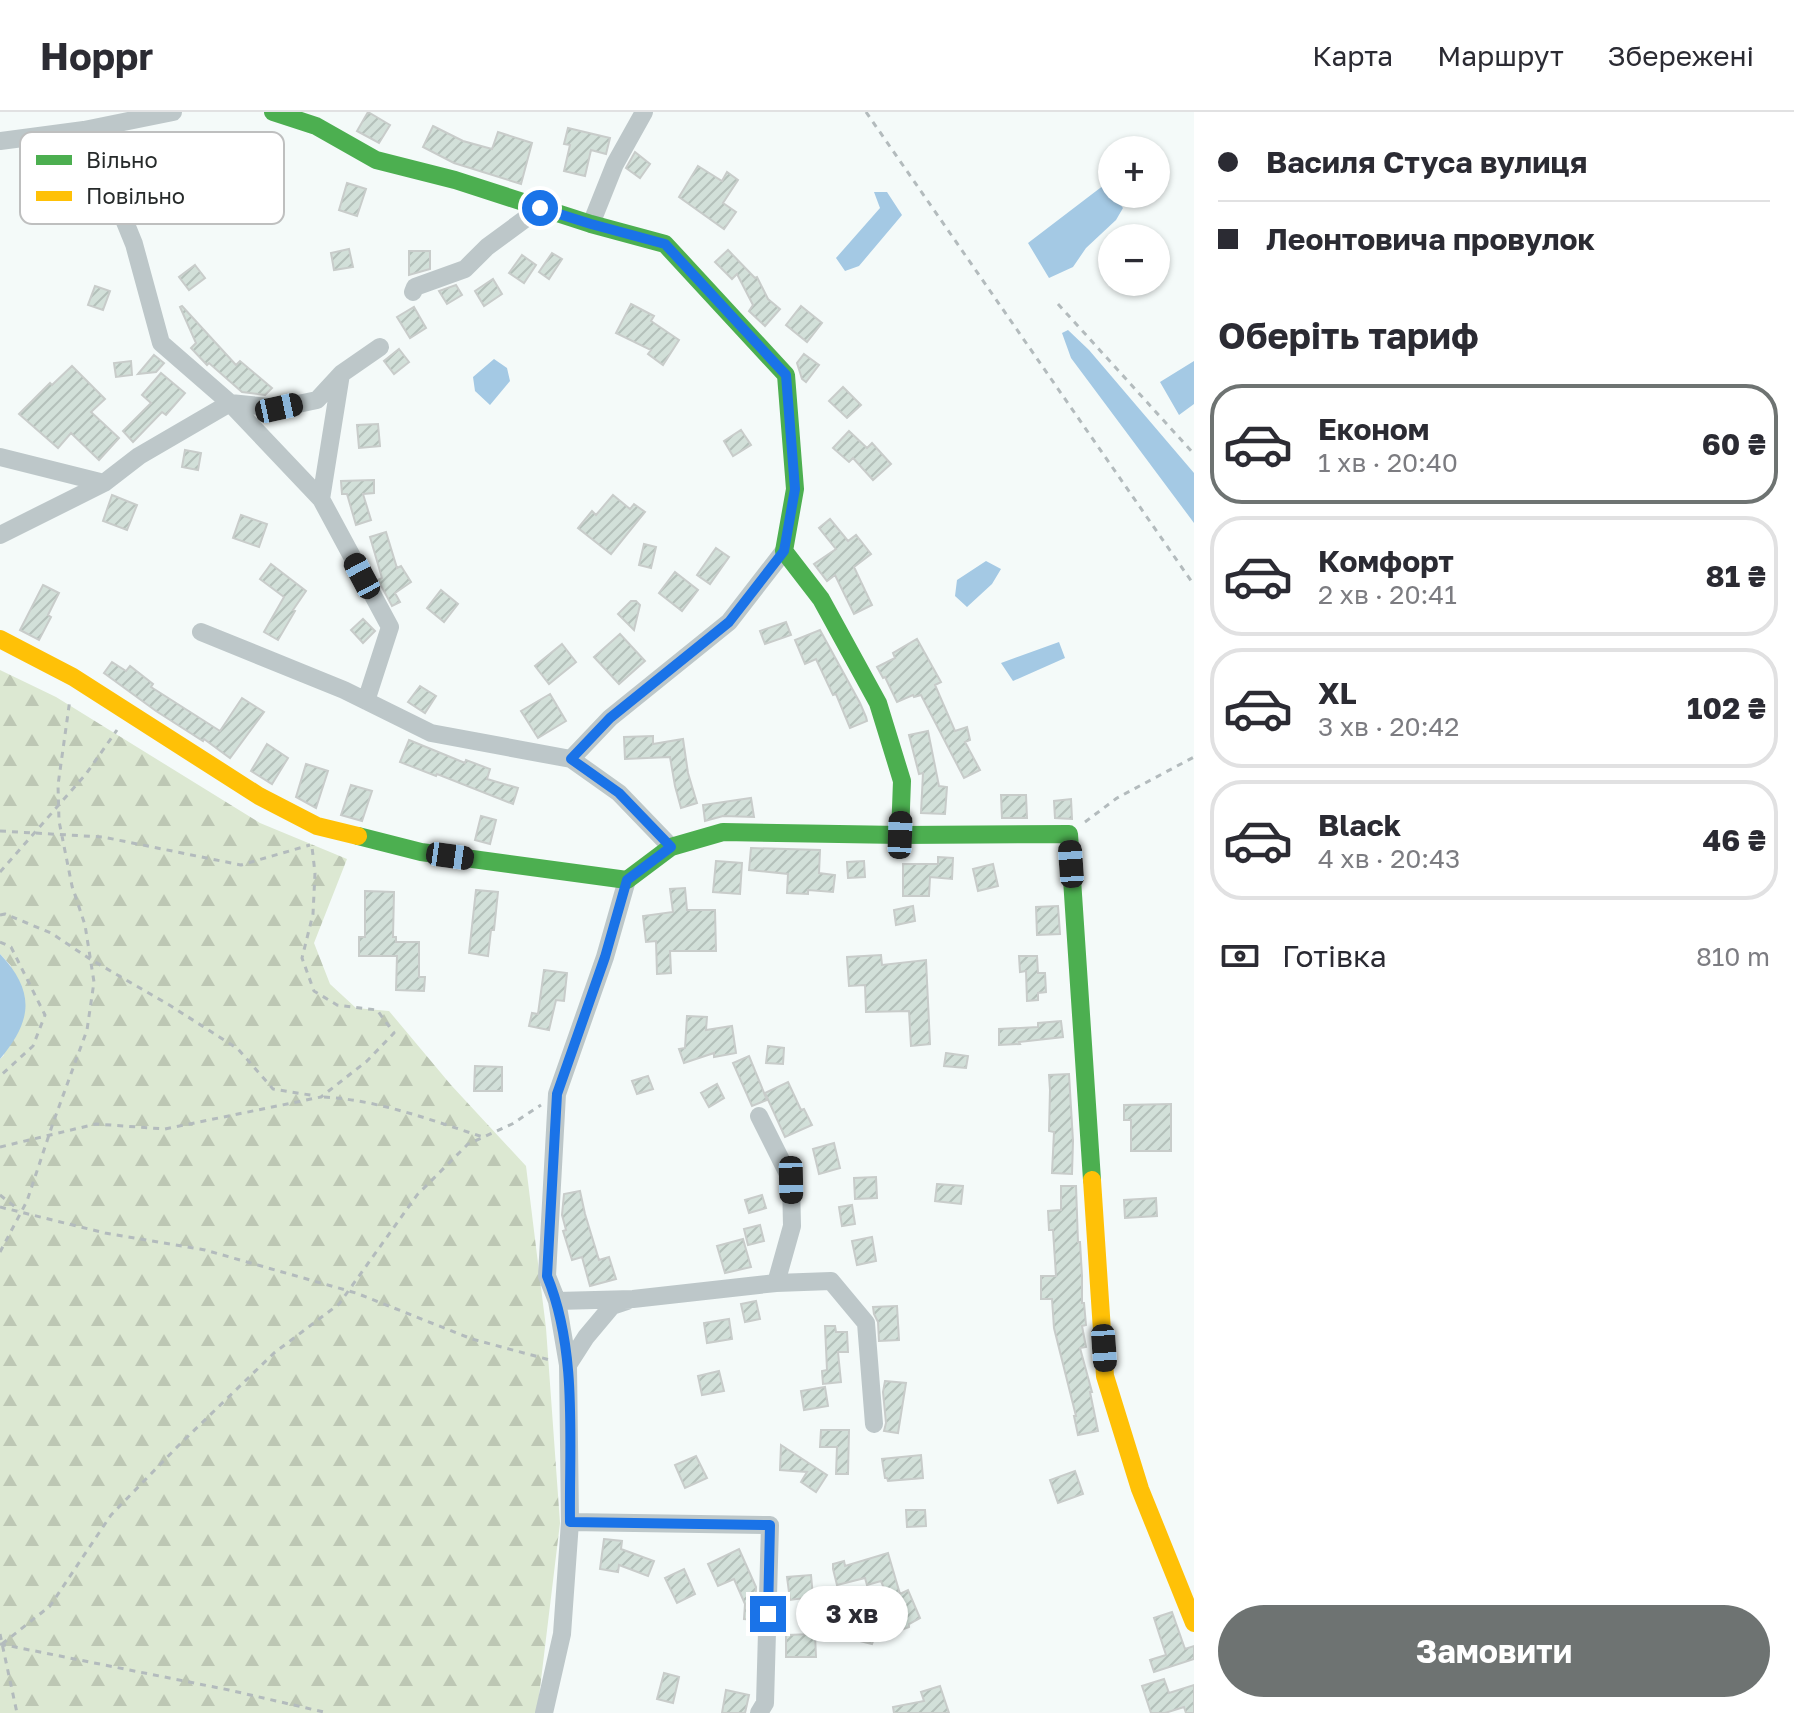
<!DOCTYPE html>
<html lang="uk">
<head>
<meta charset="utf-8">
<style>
	body { margin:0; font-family:"Golos Text",sans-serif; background:#f2f2f3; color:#2b2b33; height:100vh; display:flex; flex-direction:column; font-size:30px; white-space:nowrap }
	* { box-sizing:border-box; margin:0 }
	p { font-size:26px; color:#7c7c81 }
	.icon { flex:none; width:44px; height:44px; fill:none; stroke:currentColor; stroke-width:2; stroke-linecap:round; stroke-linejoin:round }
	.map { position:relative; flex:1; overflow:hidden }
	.drawer { display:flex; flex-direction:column; background:#fff; width:600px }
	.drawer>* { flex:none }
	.hud { display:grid; align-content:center; height:176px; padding:0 24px; background:#fff }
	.fabs { position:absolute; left:1098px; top:24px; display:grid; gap:16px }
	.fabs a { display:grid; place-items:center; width:72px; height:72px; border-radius:50%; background:#fff; box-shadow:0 2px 6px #0004; font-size:40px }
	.end { position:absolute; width:36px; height:36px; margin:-18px; border:10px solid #1a73e8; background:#fff; box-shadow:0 0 0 4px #fff }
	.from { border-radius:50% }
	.bubble { position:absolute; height:56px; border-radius:28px; background:#fff; box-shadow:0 2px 6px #0004; font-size:26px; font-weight:700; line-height:56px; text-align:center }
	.car { position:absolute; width:24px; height:48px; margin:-24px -12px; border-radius:10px; box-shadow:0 0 6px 2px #0007; background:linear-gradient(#222 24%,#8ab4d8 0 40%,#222 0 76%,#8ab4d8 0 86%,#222 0) }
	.hud b { display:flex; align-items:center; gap:28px; height:76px; font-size:30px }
	.hud b+b { border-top:2px solid #e1e1e2 }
	.hud i { width:20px; height:20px; background:#2b2b33 }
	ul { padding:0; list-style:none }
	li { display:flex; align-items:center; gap:24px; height:120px; margin:0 16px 12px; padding:0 8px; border:4px solid #e1e1e2; border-radius:32px }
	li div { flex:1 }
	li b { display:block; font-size:30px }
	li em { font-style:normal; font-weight:700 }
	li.selected { border-color:#6e7372 }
	li>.icon { width:72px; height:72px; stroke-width:1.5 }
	h2 { padding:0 24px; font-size:36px; line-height:96px }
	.pay { display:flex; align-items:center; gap:20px; height:88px; padding:0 24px; font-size:30px }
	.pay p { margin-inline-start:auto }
	.primary-button { display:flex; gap:16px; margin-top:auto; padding:16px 24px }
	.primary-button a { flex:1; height:92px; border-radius:48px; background:#6e7372; color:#fff; font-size:32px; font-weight:700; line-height:92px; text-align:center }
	header { display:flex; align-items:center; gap:48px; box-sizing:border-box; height:112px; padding:0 40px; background:#fff; border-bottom:2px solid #e1e1e2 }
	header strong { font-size:38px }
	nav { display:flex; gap:44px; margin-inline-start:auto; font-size:28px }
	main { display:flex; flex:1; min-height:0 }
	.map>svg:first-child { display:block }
</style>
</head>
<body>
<header>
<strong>Hoppr</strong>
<nav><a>Карта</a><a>Маршрут</a><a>Збережені</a></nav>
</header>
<main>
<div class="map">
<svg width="1194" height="1601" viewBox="0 0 1194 1601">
	<defs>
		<pattern id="forest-firs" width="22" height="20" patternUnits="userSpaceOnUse" patternTransform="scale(2)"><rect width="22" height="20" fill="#dce8d2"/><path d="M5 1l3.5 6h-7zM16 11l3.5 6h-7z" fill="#bdc7b4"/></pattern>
		<pattern id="building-hatch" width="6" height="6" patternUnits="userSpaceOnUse" patternTransform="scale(2)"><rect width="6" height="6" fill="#d2e0d9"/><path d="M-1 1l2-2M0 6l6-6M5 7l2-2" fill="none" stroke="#b4c0ba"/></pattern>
	</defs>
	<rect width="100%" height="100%" fill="#f4faf9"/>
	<!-- forest -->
	<path fill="url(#forest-firs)" d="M 0,558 L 56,585 L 260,711 L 347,747 L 314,831 L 330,872 L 356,896 L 389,899 L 451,973 L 526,1054 L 546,1216 L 560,1411 L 537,1601 L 0,1601 L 0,947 L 4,943 L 11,854 L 0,842 Z"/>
	<!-- water -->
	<path fill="#a4c9e4" d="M 1104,73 L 1123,96 L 1116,108 L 1086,136 L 1073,155 L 1049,166 L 1028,131 Z
		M 874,80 L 887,80 L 902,103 L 859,154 L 845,159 L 836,146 L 880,96 Z
		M 1068,218 L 1089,238 L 1194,361 L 1194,411 L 1071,246 L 1062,221 Z
		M 494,247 L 507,256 L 510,269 L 490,293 L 475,279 L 473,265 Z
		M 1194,249 L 1194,292 L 1179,303 L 1160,270 Z
		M 986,449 L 1001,457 L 992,472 L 967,495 L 955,484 L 957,468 Z
		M 1059,530 L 1065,546 L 1013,569 L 1001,551 Z
		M 0,842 C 35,879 33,908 0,947 Z"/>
	<!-- building -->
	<path fill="url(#building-hatch)" stroke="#c8ccca" stroke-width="2" d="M 368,0 L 390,13 L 379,31 L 357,19 Z
		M 433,14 L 463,29 L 492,37 L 498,20 L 532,31 L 521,72 L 454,51 L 423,35 Z
		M 568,16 L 610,26 L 606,42 L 591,38 L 585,64 L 564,59 L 570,33 L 564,32 Z
		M 635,40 L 650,52 L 640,66 L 626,56 Z
		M 698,54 L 722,69 L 727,60 L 738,68 L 723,91 L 736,100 L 724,117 L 679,85 Z
		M 347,71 L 366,77 L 357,104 L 339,98 Z
		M 349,137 L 353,155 L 334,158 L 331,141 Z
		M 728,138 L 755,166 L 757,165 L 768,187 L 780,197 L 765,214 L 749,199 L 753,193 L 737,162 L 732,167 L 715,150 Z
		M 409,139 L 430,139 L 430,157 L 409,163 Z
		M 552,141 L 562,147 L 549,167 L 539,160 Z
		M 522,143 L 536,153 L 524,171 L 509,161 Z
		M 195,153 L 205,166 L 189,178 L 179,165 Z
		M 493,167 L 502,182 L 484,194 L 475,179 Z
		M 456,173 L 462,183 L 447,192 L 439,179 Z
		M 95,174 L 110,179 L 103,198 L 88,193 Z
		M 631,192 L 654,204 L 651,209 L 679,228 L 663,253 L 648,242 L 651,238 L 616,221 Z
		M 182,194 L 236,253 L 240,249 L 272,276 L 265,283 L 242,280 L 209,251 L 207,253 L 191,236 L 196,231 L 180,195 Z
		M 801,194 L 822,211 L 807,230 L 786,213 Z
		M 414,195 L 426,216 L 410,226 L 397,205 Z
		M 399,237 L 409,250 L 394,262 L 384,249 Z
		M 804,242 L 819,253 L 806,270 L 802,267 L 797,251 Z
		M 154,243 L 164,251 L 156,260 L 138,262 Z
		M 131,249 L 132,263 L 116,265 L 114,251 Z
		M 72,254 L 105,287 L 91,300 L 119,326 L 99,348 L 71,321 L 58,336 L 19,302 L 50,271 L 52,273 Z
		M 161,261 L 185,281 L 166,303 L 162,300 L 133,330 L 123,319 L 151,291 L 142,283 Z
		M 843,275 L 861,293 L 847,306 L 829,289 Z
		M 378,312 L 380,334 L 359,336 L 357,313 Z
		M 741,318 L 751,333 L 733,344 L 724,329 Z
		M 849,319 L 867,336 L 872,331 L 891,352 L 873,368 L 853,346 L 849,350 L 833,336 Z
		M 185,338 L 201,341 L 198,358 L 182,355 Z
		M 374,368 L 374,381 L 363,382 L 371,408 L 356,413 L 347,382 L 342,382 L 341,369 Z
		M 112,383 L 137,393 L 127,418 L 103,409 Z
		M 613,383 L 630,397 L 634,392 L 645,400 L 611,442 L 578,416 L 592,399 L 596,403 Z
		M 241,403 L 267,412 L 259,435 L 233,426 Z
		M 830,407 L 848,429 L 856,423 L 871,442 L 854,455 L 872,493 L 854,502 L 835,463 L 827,469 L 814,452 L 836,437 L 819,416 Z
		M 386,420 L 397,456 L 401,454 L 411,470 L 395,481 L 400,490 L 392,494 L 378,468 L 382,466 L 370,425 Z
		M 644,432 L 656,435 L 651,456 L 639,453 Z
		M 716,436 L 729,445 L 710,472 L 697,463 Z
		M 271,452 L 306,479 L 293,498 L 295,499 L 278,528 L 264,520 L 284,485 L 260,467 Z
		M 675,460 L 698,478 L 682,499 L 659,481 Z
		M 43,473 L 59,481 L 48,503 L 51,505 L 39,528 L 20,518 Z
		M 441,478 L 458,492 L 444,510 L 427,496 Z
		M 631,489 L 636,489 L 640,493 L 634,518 L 618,502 Z
		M 363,507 L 375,519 L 363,531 L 351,518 Z
		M 786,510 L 791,523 L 765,532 L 760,519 Z
		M 820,518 L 860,591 L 866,605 L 867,609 L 850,616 L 836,582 L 833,583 L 816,547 L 805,552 L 795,528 Z
		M 620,522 L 645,549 L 619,572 L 594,545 Z
		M 917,527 L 941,570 L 935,573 L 955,619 L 967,615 L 970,628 L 965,630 L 980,658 L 964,666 L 921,583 L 914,585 L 913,583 L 897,590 L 885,565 L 883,566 L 877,555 L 895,546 L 893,541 Z
		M 562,532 L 576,550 L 549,572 L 535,554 Z
		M 112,550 L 126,559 L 130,554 L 153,572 L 151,575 L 220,619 L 242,586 L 264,600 L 230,646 L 204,627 L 203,629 L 156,599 L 104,561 Z
		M 420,574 L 436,584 L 425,601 L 408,590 Z
		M 550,582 L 566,609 L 538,626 L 521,599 Z
		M 928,619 L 939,674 L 947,675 L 945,702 L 921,701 L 923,661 L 919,662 L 909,623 Z
		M 653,624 L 653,632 L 683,627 L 688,661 L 697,691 L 681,696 L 675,674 L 670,645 L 625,647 L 624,625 Z
		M 409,628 L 465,651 L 466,648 L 490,657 L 487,667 L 518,676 L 513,692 L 437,662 L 436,664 L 400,650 Z
		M 267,632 L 288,646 L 272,672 L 251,659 Z
		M 306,652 L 328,659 L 316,696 L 296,685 Z
		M 351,673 L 372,679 L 362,709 L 341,703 Z
		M 1001,683 L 1026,683 L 1027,706 L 1002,706 Z
		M 751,686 L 754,705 L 723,704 L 705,709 L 703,693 Z
		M 1071,687 L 1072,707 L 1055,706 L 1054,689 Z
		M 481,704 L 496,708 L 490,732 L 475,728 Z
		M 751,736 L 820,738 L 819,761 L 835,763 L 833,780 L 808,778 L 808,782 L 787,781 L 788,762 L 749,758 Z
		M 938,745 L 953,746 L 952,767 L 930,765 L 929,784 L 903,784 L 903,752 L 938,752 Z
		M 716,749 L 742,751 L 740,782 L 713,780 Z
		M 864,749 L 865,765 L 848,766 L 847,750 Z
		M 993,752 L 998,774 L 978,779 L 973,757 Z
		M 685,776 L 687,798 L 715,798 L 716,839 L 670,839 L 671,861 L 657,862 L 656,829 L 646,830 L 643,804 L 673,800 L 670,777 Z
		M 476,778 L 498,780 L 494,818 L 491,818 L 488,844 L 469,841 Z
		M 365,779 L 394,780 L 393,825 L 396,825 L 396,830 L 419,830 L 419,865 L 425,865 L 424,879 L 396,878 L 397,844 L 359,844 L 359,825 L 365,825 Z
		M 913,794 L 915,809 L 896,813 L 894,798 Z
		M 1058,794 L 1060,822 L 1037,823 L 1036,795 Z
		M 881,843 L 882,853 L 926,848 L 930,932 L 911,934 L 909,899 L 866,900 L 865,873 L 849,874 L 847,845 Z
		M 1019,844 L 1037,844 L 1038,861 L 1045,861 L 1046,880 L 1038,881 L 1038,888 L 1027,889 L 1026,859 L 1020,860 Z
		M 544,858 L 567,861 L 564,889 L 556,888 L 549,918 L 529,914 L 532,901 L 538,902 Z
		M 687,904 L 707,905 L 706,918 L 732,914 L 736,941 L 714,945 L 714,941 L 684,951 L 679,937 L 685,936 Z
		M 1061,909 L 1063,925 L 1019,930 L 1020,932 L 999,933 L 999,917 L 1038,915 L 1038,911 Z
		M 768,934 L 784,936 L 783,952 L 766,951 Z
		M 946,941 L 968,944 L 966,956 L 944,954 Z
		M 749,944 L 767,988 L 752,994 L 733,951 Z
		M 475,954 L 502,955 L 502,979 L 474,979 Z
		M 1069,962 L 1073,1029 L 1072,1062 L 1052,1061 L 1054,1020 L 1049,1019 L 1050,978 L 1049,963 Z
		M 648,964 L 653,977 L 637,982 L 632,969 Z
		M 788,970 L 801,998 L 804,997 L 812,1013 L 785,1025 L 765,981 Z
		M 717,972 L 724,986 L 709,995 L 701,981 Z
		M 1171,992 L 1171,1039 L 1131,1039 L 1131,1008 L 1124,1008 L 1124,993 Z
		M 834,1031 L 840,1056 L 819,1062 L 813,1037 Z
		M 876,1065 L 877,1086 L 855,1087 L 854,1066 Z
		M 937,1072 L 963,1074 L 961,1092 L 935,1089 Z
		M 1061,1074 L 1076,1074 L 1078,1130 L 1080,1130 L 1082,1164 L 1082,1191 L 1084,1191 L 1086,1213 L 1082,1214 L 1086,1235 L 1080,1236 L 1092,1280 L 1090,1280 L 1098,1319 L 1078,1323 L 1074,1304 L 1076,1304 L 1054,1216 L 1052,1187 L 1041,1187 L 1041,1164 L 1056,1164 L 1053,1118 L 1049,1118 L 1048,1099 L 1061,1098 Z
		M 580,1079 L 585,1102 L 599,1148 L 609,1145 L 616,1167 L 590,1174 L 582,1145 L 572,1148 L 563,1119 L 566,1118 L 562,1103 L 564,1082 Z
		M 762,1083 L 766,1096 L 749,1101 L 745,1088 Z
		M 1156,1086 L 1157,1104 L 1125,1106 L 1124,1088 Z
		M 852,1093 L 855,1112 L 842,1114 L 839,1095 Z
		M 760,1113 L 764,1129 L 748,1133 L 744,1117 Z
		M 872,1125 L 876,1149 L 857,1153 L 852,1129 Z
		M 743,1127 L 751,1155 L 725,1161 L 717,1134 Z
		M 756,1189 L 760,1207 L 745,1210 L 741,1192 Z
		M 897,1194 L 899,1228 L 879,1229 L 878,1210 L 874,1202 L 873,1195 Z
		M 729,1207 L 732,1227 L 707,1231 L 704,1211 Z
		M 825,1214 L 835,1214 L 836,1220 L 847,1220 L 848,1240 L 838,1240 L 841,1270 L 823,1272 L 822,1259 L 827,1258 Z
		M 719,1259 L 724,1279 L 702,1283 L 698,1264 Z
		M 885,1269 L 906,1271 L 898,1321 L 884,1319 L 886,1311 L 883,1280 Z
		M 825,1275 L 828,1294 L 804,1298 L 801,1279 Z
		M 821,1318 L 849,1318 L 848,1362 L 836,1362 L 837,1335 L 820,1335 Z
		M 781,1333 L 827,1363 L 816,1380 L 801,1370 L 807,1360 L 780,1358 Z
		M 921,1343 L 923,1366 L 888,1369 L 887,1366 L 885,1366 L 882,1347 Z
		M 696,1344 L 707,1366 L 685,1376 L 675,1353 Z
		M 1075,1359 L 1083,1382 L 1058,1391 L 1050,1368 Z
		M 906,1398 L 925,1398 L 926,1414 L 907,1415 Z
		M 604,1427 L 622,1429 L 621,1437 L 654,1449 L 648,1464 L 619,1453 L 618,1460 L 600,1457 Z
		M 739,1437 L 756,1475 L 755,1508 L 744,1507 L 745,1492 L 734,1467 L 718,1474 L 708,1452 Z
		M 888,1441 L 900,1482 L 908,1478 L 920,1506 L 909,1512 L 909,1515 L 901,1518 L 881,1469 L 867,1473 L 865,1466 L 837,1473 L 833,1457 L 833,1452 L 844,1449 L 845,1454 Z
		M 684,1457 L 695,1482 L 677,1491 L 665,1466 Z
		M 811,1463 L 813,1485 L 790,1488 L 787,1465 Z
		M 1172,1500 L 1185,1537 L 1194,1534 L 1194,1547 L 1154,1560 L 1150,1548 L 1166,1543 L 1154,1506 Z
		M 852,1511 L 877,1518 L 872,1532 L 848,1526 Z
		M 815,1522 L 816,1545 L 786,1545 L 786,1523 Z
		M 664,1561 L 679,1565 L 673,1591 L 657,1587 Z
		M 1164,1567 L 1169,1581 L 1194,1573 L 1194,1601 L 1186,1601 L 1184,1595 L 1165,1601 L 1151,1601 L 1142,1574 Z
		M 940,1574 L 949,1601 L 894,1601 L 893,1595 L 924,1589 L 921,1580 Z
		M 726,1578 L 749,1583 L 745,1601 L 722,1601 Z"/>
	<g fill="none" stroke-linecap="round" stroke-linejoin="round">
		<!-- path -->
		<path stroke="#b3bbbd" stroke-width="3" stroke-dasharray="6 6" stroke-linecap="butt" d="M 866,0 L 1194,473
			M 1058,192 L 1194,342
			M 1085,710 L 1117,686 L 1194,645
			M 0,719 L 103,725 L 241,753 L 310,733
			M 0,760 L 86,662 L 117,618
			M 0,803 L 5,802 L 51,821 L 90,847 L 171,894 L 238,937 L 273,977 L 316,984
			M 0,830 L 11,835 L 45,903 L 33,934 L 0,964
			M 324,985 C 378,988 431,1008 483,1025
			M 0,1035 L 96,1012 L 165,1017 L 321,985 L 367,949 L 394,921 L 377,898 L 337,893 L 314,879 L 302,846 L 313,802 L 315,761 L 312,735
			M 0,1083 L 19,1098
			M 0,1095 L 105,1121 L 205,1138 L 356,1181 L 472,1227 L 550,1248
			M 0,1140 L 27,1089 L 53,1011 L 87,918 L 94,870 L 85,813 L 72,774 L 59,709 L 58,673 L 70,587
			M 0,1522 L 17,1601
			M 0,1532 L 229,1578 L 328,1601
			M 2,1532 L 50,1494 L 111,1403 L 179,1333 L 274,1241 L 339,1192 L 417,1083 L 468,1032 L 512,1012 L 541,993"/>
		<!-- street -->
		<path stroke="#bdc7c9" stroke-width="18" d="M 40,24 L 108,68 L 134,132 L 161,231 L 230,291 L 279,296 L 317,288 L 341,262
			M 0,29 L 84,18 L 173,0
			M 591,112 L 615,52 L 644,0
			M 413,180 L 415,175 L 465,157 L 487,135 L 540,96
			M 0,345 L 104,371
			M 321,387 L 341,262 L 380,235
			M 0,423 L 104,371 L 139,344 L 230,291 L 321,387 L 390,515 L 366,589
			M 201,520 L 344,578 L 431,621 L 571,647 L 619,681 L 671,735
			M 571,647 L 610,606 L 729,510 L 784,439
			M 759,1004 L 791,1068 L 792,1114 L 776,1171
			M 557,1189 L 633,1187 L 776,1171 L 831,1169 L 866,1211 L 874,1312
			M 568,1253 L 586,1225 L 612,1194 L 627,1189
			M 570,1410 L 770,1413 L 765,1591 L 759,1601
			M 544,1601 L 562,1522 L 570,1410 L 568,1253 L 557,1189 L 547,1164 L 557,982 L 605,845 L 627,768"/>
		<!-- fast -->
		<path stroke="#4caf50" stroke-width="18" d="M 273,0 L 316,14 L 376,48 L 455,68 L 591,112 L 665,132 L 786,263 L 795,377 L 784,439 L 821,487 L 878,591 L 902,669 L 900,723
			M 358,724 L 421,740 L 627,768 L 671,735 L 723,720 L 900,723 L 1069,722 L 1092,1068"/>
		<!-- slow -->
		<path stroke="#ffc107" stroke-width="18" d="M 0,527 L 73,565 L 259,684 L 317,714 L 358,724
			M 1092,1068 L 1105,1264 L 1140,1377 L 1194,1511"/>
	</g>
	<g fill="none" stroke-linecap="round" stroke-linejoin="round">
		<!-- route -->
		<path stroke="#1a73e8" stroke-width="10" d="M 540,96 L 591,112 L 665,132 L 786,263 L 795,377 L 784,439 L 729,510 L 610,606 L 571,647 L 619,681 L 671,735 L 627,768 L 605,845 L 557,982 L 547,1164 C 578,1239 569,1330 570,1410 L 770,1413 L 768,1502"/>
	</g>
	<!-- legend -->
	<rect x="20" y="20" width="264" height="92" rx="12" fill="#fff" stroke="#bebfbf" stroke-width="2"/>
	<rect x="36" y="43" width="36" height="10" fill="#4caf50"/>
	<rect x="36" y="79" width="36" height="10" fill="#ffc107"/>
	<g font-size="22" fill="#262a2a">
		<text x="86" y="56">Вільно</text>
		<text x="86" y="92">Повільно</text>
	</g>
</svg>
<div class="fabs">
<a>+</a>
<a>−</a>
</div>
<i class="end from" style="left:540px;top:96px"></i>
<i class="end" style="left:768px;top:1502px"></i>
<div class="bubble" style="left:796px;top:1474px;width:112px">3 хв</div>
<i class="car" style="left:279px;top:296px;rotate:78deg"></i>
<i class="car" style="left:362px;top:464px;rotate:332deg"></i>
<i class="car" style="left:900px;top:723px;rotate:2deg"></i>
<i class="car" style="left:450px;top:744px;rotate:98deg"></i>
<i class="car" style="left:1071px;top:752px;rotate:356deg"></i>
<i class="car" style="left:791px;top:1068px;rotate:179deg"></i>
<i class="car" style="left:1104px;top:1236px;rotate:176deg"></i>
</div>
<section class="drawer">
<div class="hud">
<b><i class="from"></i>Василя Стуса вулиця</b>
<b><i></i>Леонтовича провулок</b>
</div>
<h2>Оберіть тариф</h2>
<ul>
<li class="selected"><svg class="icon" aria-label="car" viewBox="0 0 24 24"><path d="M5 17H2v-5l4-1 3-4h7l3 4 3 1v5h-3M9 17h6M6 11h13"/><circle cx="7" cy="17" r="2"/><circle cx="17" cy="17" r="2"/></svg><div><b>Економ</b><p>1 хв · 20:40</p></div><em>60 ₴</em></li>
<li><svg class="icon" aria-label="car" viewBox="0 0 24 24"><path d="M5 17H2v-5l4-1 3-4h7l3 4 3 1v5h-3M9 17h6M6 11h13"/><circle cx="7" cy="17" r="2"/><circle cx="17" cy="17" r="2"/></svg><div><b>Комфорт</b><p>2 хв · 20:41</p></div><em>81 ₴</em></li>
<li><svg class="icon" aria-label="car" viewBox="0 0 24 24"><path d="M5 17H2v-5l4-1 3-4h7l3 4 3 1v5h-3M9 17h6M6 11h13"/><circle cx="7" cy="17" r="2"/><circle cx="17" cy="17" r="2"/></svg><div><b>XL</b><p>3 хв · 20:42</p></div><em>102 ₴</em></li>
<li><svg class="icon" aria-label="car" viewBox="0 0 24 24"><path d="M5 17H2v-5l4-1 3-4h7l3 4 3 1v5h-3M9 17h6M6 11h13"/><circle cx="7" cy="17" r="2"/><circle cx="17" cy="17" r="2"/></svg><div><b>Black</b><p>4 хв · 20:43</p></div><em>46 ₴</em></li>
</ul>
<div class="pay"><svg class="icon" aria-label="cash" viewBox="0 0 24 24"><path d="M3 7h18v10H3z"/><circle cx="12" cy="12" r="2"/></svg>Готівка<p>810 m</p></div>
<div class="primary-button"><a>Замовити</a></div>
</section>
</main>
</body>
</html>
